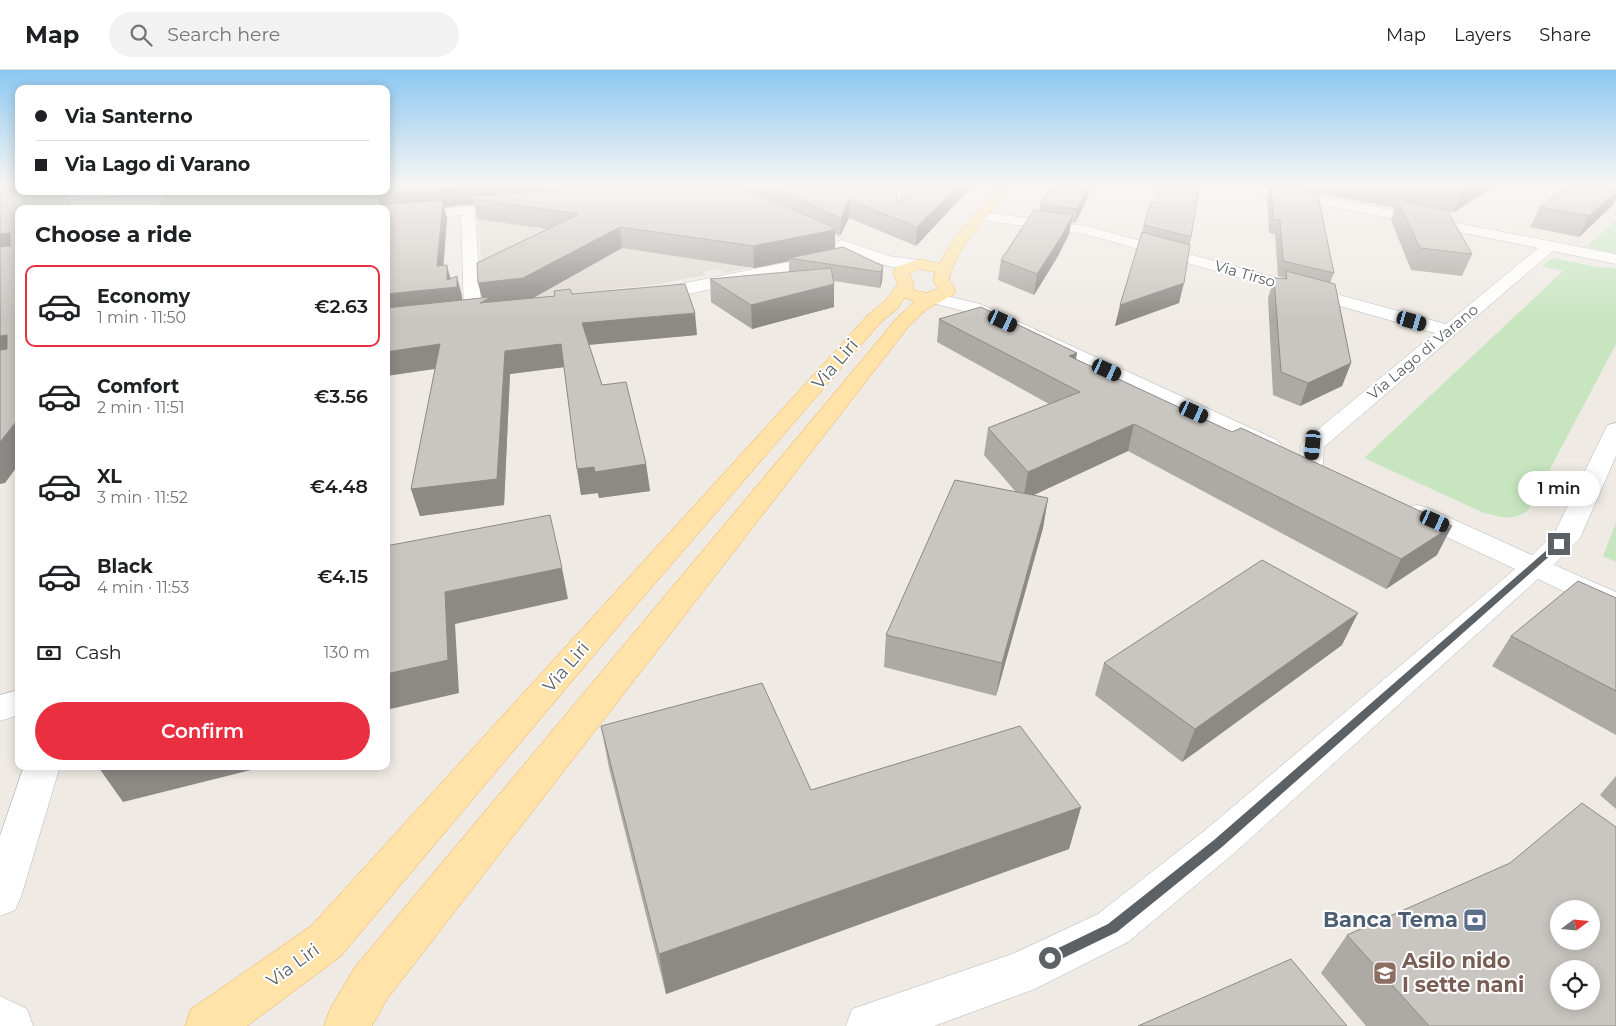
<!DOCTYPE html>
<html lang="en">
<head>
<meta charset="utf-8">
<style>
	body { margin:0; font-family:Montserrat,sans-serif; background:#f2f2f2; color:#202124; height:100vh; display:flex; flex-direction:column; font-size:19px; white-space:nowrap }
	* { box-sizing:border-box; margin:0 }
	p { font-size:16px; color:#757577 }
	.icon { flex:none; width:28px; height:28px; fill:none; stroke:currentColor; stroke-width:2; stroke-linecap:round; stroke-linejoin:round }
	.map { position:relative; flex:1; overflow:hidden }
	.details { position:absolute; left:15px; top:135px; width:375px; height:565px; display:flex; flex-direction:column; background:#fff; border-radius:10px; box-shadow:0 2px 12px #0003 }
	.details>* { flex:none }
	.hud { position:absolute; left:15px; top:15px; width:375px; height:110px; border-radius:10px; box-shadow:0 2px 12px #0003; display:grid; align-content:center; height:110px; padding:0 20px; background:#fff }
	.needle { width:32px; rotate:74deg }
	.buttons { position:absolute; left:1550px; top:830px; display:grid; gap:10px }
	.buttons a { display:grid; place-items:center; width:50px; height:50px; border-radius:50%; background:#fff; box-shadow:0 2px 12px #0003; font-size:25px }
	.end { position:absolute; width:22px; height:22px; margin:-11px; border:6px solid #5c6165; background:#fff; box-shadow:0 0 0 2px #fff }
	.from { border-radius:50% }
	.bubble { position:absolute; height:35px; border-radius:18px; background:#fff; box-shadow:0 2px 12px #0003; font-size:16px; font-weight:600; line-height:35px; text-align:center }
	.car { position:absolute; width:15px; height:30px; margin:-15px -8px; border-radius:6px; box-shadow:0 0 4px 1px #0007; background:linear-gradient(#222 24%,#8ab4d8 0 40%,#222 0 76%,#8ab4d8 0 86%,#222 0) }
	.hud b { display:flex; align-items:center; gap:18px; height:48px; font-size:19px }
	.hud b+b { border-top:1px solid #e0e0e0 }
	.hud i { width:12px; height:12px; background:#202124 }
	ul { padding:0; list-style:none }
	li { display:flex; align-items:center; gap:15px; height:82px; margin:0 10px 8px; padding:0 10px; border:2px solid transparent; border-radius:10px }
	li div { flex:1 }
	li b { display:block; font-size:19px }
	li em { font-style:normal; font-weight:600 }
	li.selected { border-color:#e92f40 }
	li>.icon { width:45px; height:45px; stroke-width:1.5 }
	h2 { padding:0 20px; font-size:22px; line-height:60px }
	.pay { display:flex; align-items:center; gap:12px; height:55px; padding:0 20px; font-size:19px }
	.pay p { margin-inline-start:auto }
	.cta { display:flex; gap:10px; margin-top:auto; padding:10px 20px }
	.cta a { flex:1; height:58px; border-radius:30px; background:#e92f40; color:#fff; font-size:20px; font-weight:600; line-height:58px; text-align:center }
	header { display:flex; align-items:center; gap:30px; box-sizing:border-box; height:70px; padding:0 25px; background:#fff; border-bottom:1px solid #e0e0e0 }
	header strong { font-size:24px }
	nav { display:flex; gap:28px; margin-inline-start:auto; font-size:18px }
	.search { width:350px; height:45px; background:#f2f2f2; display:flex; align-items:center; gap:12px; box-sizing:border-box; padding:0 18px; border-radius:28px; color:#757577; font-size:19px }
	.map>svg:first-child { display:block }
</style>
</head>
<body>
<header>
<strong>Map</strong>
<div class="search"><svg class="icon" aria-label="search" viewBox="0 0 24 24"><circle cx="10" cy="10" r="6"/><path d="M15 15l6 6"/></svg>Search here</div>
<nav><a>Map</a><a>Layers</a><a>Share</a></nav>
</header>
<div class="map">
<svg width="1616" height="956" viewBox="0 0 1616 956">
	<rect width="100%" height="100%" fill="#efeae4"/>
	<!-- education -->
	<path fill="#dfdad2" d="M 477,142 L 825,178 L 726,203 L 718,199 L 704,202 L 706,205 L 659,214 L 485,233 Z"/>
	<!-- green -->
	<path fill="#c7e6c0" d="M 1616,150 L 1616,183 L 1586,177 Z
		M 1553,188 L 1597,197 L 1616,198 L 1616,274 L 1529,439 C 1515,452 1502,447 1484,443 L 1364,388 L 1563,201 L 1542,196 Z
		M 1616,453 L 1616,492 L 1603,486 Z"/>
	<g fill="none" stroke-linecap="round" stroke-linejoin="round">
		<!-- minor casing -->
		<g stroke="#b1b6b9" stroke-width="1">
			<path id="minor" d="M 1244,116 L 1268,116 L 1616,184 L 1616,194 L 1553,181 L 1324,377 L 1323,395 L 1320,400 L 1311,402 L 1302,400 L 1299,395 L 1301,375 L 1305,370 L 1435,263 L 1085,164 L 981,150 L 974,146 L 981,142 L 1086,156 L 1446,254 L 1538,178 L 1250,120 L 1245,119 Z
				M 74,121 L 134,121 L 128,125 L 0,135 L 0,127 Z
				M 512,133 L 517,134 L 519,137 L 517,140 L 475,144 L 482,245 L 479,249 L 473,250 L 467,249 L 464,245 L 461,145 L 386,151 L 386,143 Z
				M 842,170 L 889,186 L 926,191 L 928,194 L 926,197 C 904,203 879,194 859,186 L 684,225 L 652,230 L 646,229 L 643,225 L 646,221 L 843,181 L 837,178 L 834,175 L 837,172 Z
				M 934,223 L 980,234 L 1277,370 L 1281,375 L 1277,380 L 1269,382 L 1261,380 L 968,242 L 928,232 L 925,228 L 928,224 Z
				M 1616,353 L 1616,386 L 1580,468 L 1554,495 L 1616,522 L 1616,544 L 1605,541 L 1538,509 L 1232,785 L 1128,872 L 1035,919 L 934,956 L 846,956 L 852,939 L 1012,884 L 1098,844 L 1204,761 L 1515,499 L 1408,449 L 1404,443 L 1408,437 L 1417,435 L 1426,437 L 1532,485 L 1554,464 L 1605,360 L 1608,355 Z
				M 19,620 L 19,645 L 0,651 L 0,625 Z
				M 24,696 L 60,696 L 21,827 L 15,840 L 0,846 L 0,766 Z
				M 0,926 L 27,939 L 33,956 L 0,956 Z"/>
		</g>
		<!-- major casing -->
		<g stroke="#f1ae5a" stroke-width="1">
			<path id="major" d="M 999,116 L 1012,116 C 991,146 957,172 949,210 L 956,221 L 953,225 L 927,239 L 909,256 L 387,929 L 372,956 L 324,956 L 330,939 L 355,897 L 897,248 L 915,231 L 904,228 L 897,239 L 881,252 L 626,547 L 341,886 L 247,956 L 185,956 L 191,939 L 311,856 L 869,244 L 885,231 L 898,214 L 893,203 L 896,197 L 920,189 L 939,194 L 955,167 ZM 921,199 L 935,202 L 933,210 L 938,219 L 926,223 L 913,220 L 914,214 L 909,203 Z"/>
		</g>
		<!-- minor -->
		<use href="#minor" fill="#fff" fill-rule="evenodd"/>
		<!-- major -->
		<use href="#major" fill="#ffe3a8" fill-rule="evenodd"/>
	</g>
	<!-- wall -->
	<path fill="#ada9a5" fill-rule="evenodd" d="M 386,116 L 896,116 L 897,133 L 972,116 L 916,176 L 849,148 L 840,166 L 835,164 L 835,179 L 883,196 L 882,212 L 880,218 L 834,211 L 834,237 L 752,259 L 711,232 L 710,209 L 789,202 L 789,191 L 754,198 L 622,178 L 533,228 L 572,224 L 697,265 L 589,275 L 602,315 L 646,394 L 650,421 L 599,428 L 598,423 L 581,425 L 577,399 L 564,297 L 510,304 L 504,435 L 420,446 L 411,419 L 435,299 L 386,306 ZM 474,134 L 477,149 L 547,159 L 482,228 L 462,230 L 462,226 L 443,195 L 447,148 L 444,137 Z
		M 1051,116 L 1090,116 L 1088,127 L 1075,153 L 1071,152 L 1069,164 L 1058,186 L 1034,225 L 998,210 L 1001,190 L 1039,141 L 1040,134 Z
		M 1270,116 L 1495,116 L 1454,142 L 1447,141 L 1472,184 L 1462,206 L 1411,200 L 1391,150 L 1395,138 L 1317,123 L 1334,203 L 1330,213 L 1351,293 L 1342,316 L 1300,336 L 1273,325 L 1268,228 L 1274,208 L 1283,209 L 1284,208 L 1278,206 L 1275,164 L 1269,163 L 1267,128 Z
		M 1613,135 L 1579,167 L 1530,157 L 1540,137 Z
		M 1144,155 L 1191,167 L 1179,233 L 1115,256 Z
		M 939,249 L 1076,290 L 1437,485 L 1386,519 L 1128,381 L 1034,425 L 1048,428 L 1043,458 L 996,626 L 884,597 L 886,565 L 1015,421 L 984,385 L 988,358 L 1049,334 L 937,272 Z
		M 1616,528 L 1616,665 L 1492,596 L 1511,566 Z
		M 1342,575 L 1182,692 L 1095,625 L 1104,593 Z
		M 601,656 L 811,720 L 1081,737 L 1069,779 L 666,924 L 609,698 Z
		M 1616,706 L 1616,739 L 1600,725 Z
		M 1347,865 L 1616,956 L 1366,956 L 1321,903 Z"/>
	<!-- shaded-wall -->
	<path fill="#8d8a86" d="M 0,116 L 19,116 L 19,121 L 0,126 Z
		M 486,116 L 692,116 L 473,129 L 474,134 L 444,137 L 447,148 L 442,216 L 379,133 L 380,124 Z
		M 958,116 L 972,116 L 916,176 L 917,157 Z
		M 1089,116 L 1090,116 L 1088,127 L 1075,153 L 1077,139 Z
		M 1465,116 L 1495,116 L 1454,142 Z
		M 1616,122 L 1616,129 L 1613,135 L 1579,167 L 1589,146 Z
		M 849,130 L 849,148 L 840,166 L 841,148 Z
		M 1073,145 L 1069,164 L 1058,186 L 1034,225 L 1037,204 Z
		M 620,157 L 622,178 L 528,231 L 480,233 L 483,232 L 478,213 Z
		M 835,158 L 835,179 L 789,188 L 789,191 L 754,198 L 753,176 Z
		M 10,163 L 19,180 L 0,185 L 0,164 Z
		M 447,195 L 452,215 L 457,206 L 462,226 L 462,238 L 386,246 L 386,224 L 447,210 Z
		M 883,196 L 882,212 L 880,218 L 881,202 Z
		M 1184,213 L 1179,233 L 1115,256 L 1120,235 Z
		M 834,214 L 834,237 L 752,259 L 751,235 Z
		M 695,243 L 697,265 L 585,275 L 582,253 Z
		M 7,265 L 19,285 L 0,290 L 0,266 Z
		M 440,274 L 446,297 L 386,306 L 386,282 Z
		M 561,274 L 565,297 L 510,304 L 504,435 L 420,446 L 411,419 L 505,281 Z
		M 1077,283 L 1073,308 L 1069,286 Z
		M 1351,293 L 1342,316 L 1300,336 L 1308,313 Z
		M 19,348 L 19,394 L 5,413 L 0,414 L 0,372 Z
		M 1134,354 L 1128,381 L 1023,430 L 1028,402 Z
		M 646,394 L 650,421 L 599,428 L 598,423 L 581,425 L 577,399 L 594,397 Z
		M 1048,428 L 1043,458 L 996,626 L 1002,593 Z
		M 1452,456 L 1437,485 L 1386,519 L 1401,489 Z
		M 562,498 L 568,529 L 455,554 L 459,623 L 386,640 L 386,604 L 445,522 Z
		M 1358,543 L 1342,575 L 1182,692 L 1195,659 Z
		M 107,696 L 252,696 L 251,700 L 123,732 L 99,698 Z
		M 1081,737 L 1069,779 L 666,924 L 659,884 Z"/>
	<!-- building -->
	<path fill="#c9c5c0" stroke="#8d8a86" fill-rule="evenodd" d="M 386,116 L 486,116 L 380,124 L 379,133 L 381,135 L 443,130 L 437,196 L 447,195 L 447,210 L 457,206 L 457,217 L 386,224 L 386,139 L 156,139 L 171,121 L 386,121 Z
		M 603,116 L 740,116 L 835,158 L 834,160 L 753,176 L 620,157 L 523,208 L 478,213 L 477,193 L 579,144 L 473,129 L 473,126 Z
		M 769,116 L 896,116 L 897,133 L 916,116 L 958,116 L 917,157 L 849,130 L 841,148 Z
		M 1051,116 L 1089,116 L 1077,139 L 1040,134 Z
		M 1160,116 L 1199,116 L 1191,167 L 1144,155 L 1151,132 L 1156,133 Z
		M 1271,116 L 1288,116 L 1317,121 L 1334,203 L 1283,191 L 1280,150 L 1273,149 Z
		M 1567,116 L 1616,116 L 1616,122 L 1589,146 L 1540,137 Z
		M 19,118 L 19,121 L 64,121 L 72,139 L 19,139 L 19,348 L 0,372 L 0,280 L 7,279 L 7,265 L 0,266 L 0,177 L 10,176 L 10,163 L 0,164 L 0,119 Z
		M 1398,131 L 1447,140 L 1472,184 L 1420,178 Z
		M 1034,140 L 1073,145 L 1061,167 L 1037,204 L 1001,190 Z
		M 1142,162 L 1190,175 L 1184,213 L 1120,235 Z
		M 843,177 L 883,196 L 881,202 L 789,188 Z
		M 831,198 L 834,214 L 751,235 L 710,209 Z
		M 1286,201 L 1335,214 L 1351,293 L 1308,313 L 1281,302 L 1274,208 L 1287,209 Z
		M 685,214 L 695,243 L 582,253 L 602,315 L 626,312 L 646,394 L 595,402 L 594,397 L 577,399 L 561,274 L 505,281 L 497,409 L 411,419 L 440,274 L 386,282 L 386,238 L 491,227 L 480,233 L 555,226 L 554,221 L 570,219 L 572,224 Z
		M 981,237 L 1077,283 L 1069,286 L 1232,362 L 1241,358 L 1452,456 L 1401,489 L 1134,354 L 1028,402 L 988,358 L 1080,322 L 939,249 Z
		M 955,410 L 1048,428 L 1002,593 L 886,565 Z
		M 550,445 L 562,498 L 445,522 L 448,590 L 386,604 L 386,476 Z
		M 1262,490 L 1358,543 L 1195,659 L 1104,593 Z
		M 1578,511 L 1616,528 L 1616,621 L 1511,566 Z
		M 762,613 L 811,720 L 1020,656 L 1081,737 L 659,884 L 601,656 Z
		M 99,696 L 107,696 L 99,698 Z
		M 1582,733 L 1616,757 L 1616,956 L 1429,956 L 1347,865 L 1510,793 ZM 1559,839 L 1591,839 L 1591,871 L 1559,871 ZM 1559,899 L 1591,899 L 1591,931 L 1559,931 Z
		M 1291,889 L 1347,956 L 1138,956 Z"/>
	<!-- sky -->
	<linearGradient id="sky" x2="0" y2="1"><stop stop-color="#8cc8f1"/><stop offset="0.46" stop-color="#f8f6f3"/><stop offset="1" stop-color="#f8f6f3" stop-opacity="0"/></linearGradient>
	<rect width="1616" height="250" fill="url(#sky)"/>
	<!-- route -->
	<path fill="#5c6165" d="M 1556,472 L 1563,474 L 1222,777 L 1117,862 L 1055,892 L 1050,894 L 1046,892 L 1044,888 L 1046,884 L 1108,854 L 1214,770 Z"/>
	<!-- icons -->
	<defs>
		<g id="bank-square" transform="scale(1.25)"><rect x="-9" y="-9" width="18" height="18" rx="4" fill="#5c6f8a" stroke="#fff"/><path d="M-6-4H6V4H-6ZM0-2.3a2.3 2.3 0 1 0 0 4.6a2.3 2.3 0 1 0 0-4.6Z" fill="#fff"/></g>
		<g id="school-square" transform="scale(1.25)"><rect x="-9" y="-9" width="18" height="18" rx="4" fill="#8d6e63" stroke="#fff"/><path d="M0-5L7-2L0 1L-7-2ZM-4 1L0 2.5L4 1V4Q0 6-4 4Z" fill="#fff"/></g>
	</defs>
	<g fill-rule="evenodd">
		<use href="#bank-square" x="1475" y="850"/>
		<use href="#school-square" x="1385" y="903"/>
	</g>
	<g text-anchor="middle" stroke-width="4" stroke-linejoin="round" paint-order="stroke">
		<!-- far-street labels -->
		<g font-size="15" fill="#5c6165" stroke="#fff">
			<text transform="translate(1245 204) rotate(16)" y="5">Via Tirso</text>
			<text transform="translate(1423 282) rotate(-40)" y="5">Via Lago di Varano</text>
		</g>
		<!-- street labels -->
		<g font-size="18" fill="#5c6165" stroke="#fff">
			<text transform="translate(835 294) rotate(-49)" y="6">Via Liri</text>
			<text transform="translate(566 597) rotate(-49)" y="6">Via Liri</text>
			<text transform="translate(293 895) rotate(-36)" y="6">Via Liri</text>
		</g>
		<!-- near-service labels -->
		<g font-size="21" font-weight="bold" fill="#4e5e75" stroke="#fff" text-anchor="end">
			<text x="1458" y="857">Banca Tema</text>
		</g>
		<!-- near-education labels -->
		<g font-size="21" font-weight="bold" fill="#785e54" stroke="#fff" text-anchor="start">
			<text x="1402" y="898">Asilo nido<tspan x="1402" dy="24">I sette nani</tspan></text>
		</g>
	</g>
</svg>
<div class="buttons">
<a><svg class="needle" viewBox="-14 -14 28 28"><path d="M0-13l5 13h-10z" fill="#e53935"/><path d="M0 13l5-13h-10z" fill="#757577"/></svg></a>
<a><svg class="icon" aria-label="locate" viewBox="0 0 24 24"><circle cx="12" cy="12" r="6"/><path d="M12 2v4M12 18v4M2 12h4M18 12h4"/></svg></a>
</div>
<i class="end from" style="left:1050px;top:888px"></i>
<i class="end" style="left:1559px;top:474px"></i>
<div class="bubble" style="left:1518px;top:401px;width:82px">1 min</div>
<i class="car" style="left:1003px;top:251px;rotate:115deg"></i>
<i class="car" style="left:1412px;top:251px;rotate:106deg"></i>
<i class="car" style="left:1107px;top:300px;rotate:115deg"></i>
<i class="car" style="left:1194px;top:342px;rotate:115deg"></i>
<i class="car" style="left:1313px;top:375px;rotate:185deg"></i>
<i class="car" style="left:1435px;top:451px;rotate:114deg"></i>
<div class="hud">
<b><i class="from"></i>Via Santerno</b>
<b><i></i>Via Lago di Varano</b>
</div>
<section class="details">
<h2>Choose a ride</h2>
<ul>
<li class="selected"><svg class="icon" aria-label="car" viewBox="0 0 24 24"><path d="M5 17H2v-5l4-1 3-4h7l3 4 3 1v5h-3M9 17h6M6 11h13"/><circle cx="7" cy="17" r="2"/><circle cx="17" cy="17" r="2"/></svg><div><b>Economy</b><p>1 min · 11:50</p></div><em>€2.63</em></li>
<li><svg class="icon" aria-label="car" viewBox="0 0 24 24"><path d="M5 17H2v-5l4-1 3-4h7l3 4 3 1v5h-3M9 17h6M6 11h13"/><circle cx="7" cy="17" r="2"/><circle cx="17" cy="17" r="2"/></svg><div><b>Comfort</b><p>2 min · 11:51</p></div><em>€3.56</em></li>
<li><svg class="icon" aria-label="car" viewBox="0 0 24 24"><path d="M5 17H2v-5l4-1 3-4h7l3 4 3 1v5h-3M9 17h6M6 11h13"/><circle cx="7" cy="17" r="2"/><circle cx="17" cy="17" r="2"/></svg><div><b>XL</b><p>3 min · 11:52</p></div><em>€4.48</em></li>
<li><svg class="icon" aria-label="car" viewBox="0 0 24 24"><path d="M5 17H2v-5l4-1 3-4h7l3 4 3 1v5h-3M9 17h6M6 11h13"/><circle cx="7" cy="17" r="2"/><circle cx="17" cy="17" r="2"/></svg><div><b>Black</b><p>4 min · 11:53</p></div><em>€4.15</em></li>
</ul>
<div class="pay"><svg class="icon" aria-label="cash" viewBox="0 0 24 24"><path d="M3 7h18v10H3z"/><circle cx="12" cy="12" r="2"/></svg>Cash<p>130 m</p></div>
<div class="cta"><a>Confirm</a></div>
</section>
</div>
</body>
</html>
